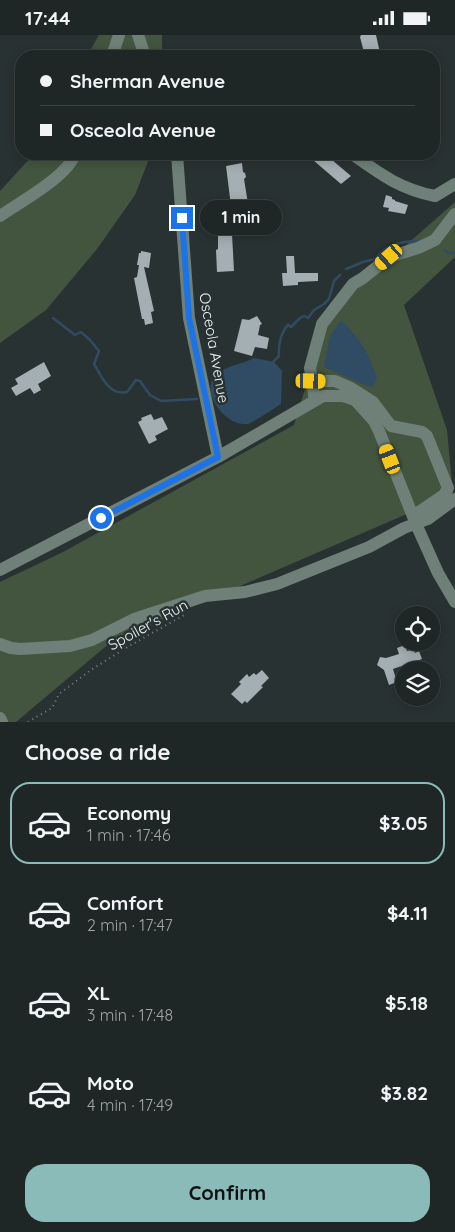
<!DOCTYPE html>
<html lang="en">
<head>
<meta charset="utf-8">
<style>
	body { margin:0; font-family:Quicksand,sans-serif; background:#272e2e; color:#f1f3f6; height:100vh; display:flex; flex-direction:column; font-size:19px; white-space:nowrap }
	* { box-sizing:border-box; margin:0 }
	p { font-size:16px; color:#a1a5a7 }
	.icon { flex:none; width:28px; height:28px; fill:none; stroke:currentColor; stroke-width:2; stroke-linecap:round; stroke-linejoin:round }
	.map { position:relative; height:687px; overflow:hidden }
	.panel { display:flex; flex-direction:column; background:#1f2626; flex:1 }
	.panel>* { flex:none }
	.guide { position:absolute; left:15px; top:15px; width:425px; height:110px; border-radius:20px; box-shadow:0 2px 12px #0003,0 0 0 1px #3c4343; display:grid; align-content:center; height:110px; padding:0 25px; background:#1f2626 }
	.controls { position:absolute; left:395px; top:571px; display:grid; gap:10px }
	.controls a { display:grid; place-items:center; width:45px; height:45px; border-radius:50%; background:#1f2626; box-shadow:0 2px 12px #0003,0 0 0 1px #3c4343; font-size:25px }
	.end { position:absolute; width:22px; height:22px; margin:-11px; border:6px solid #1a73e8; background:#fff; box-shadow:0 0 0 2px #fff }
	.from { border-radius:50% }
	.bubble { position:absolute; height:35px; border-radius:18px; background:#1f2626; box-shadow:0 2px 12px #0003,0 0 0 1px #3c4343; font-size:16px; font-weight:700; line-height:35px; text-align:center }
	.car { position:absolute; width:15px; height:30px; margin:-15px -8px; border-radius:6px; box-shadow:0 0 4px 1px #0007; background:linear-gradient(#f5c518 24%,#345 0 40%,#f5c518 0 76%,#345 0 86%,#f5c518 0) }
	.guide b { display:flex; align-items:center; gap:18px; height:48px; font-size:19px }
	.guide b+b { border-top:1px solid #3c4343 }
	.guide i { width:12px; height:12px; background:#f1f3f6 }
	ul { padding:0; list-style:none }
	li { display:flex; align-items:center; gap:15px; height:82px; margin:0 10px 8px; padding:0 15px; border:2px solid transparent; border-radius:20px }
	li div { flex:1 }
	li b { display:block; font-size:19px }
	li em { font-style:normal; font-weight:700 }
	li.current { border-color:#8bbbb9 }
	li>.icon { width:45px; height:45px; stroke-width:1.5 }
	h2 { padding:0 25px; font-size:22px; line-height:60px }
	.action { display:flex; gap:10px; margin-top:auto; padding:10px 25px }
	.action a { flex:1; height:58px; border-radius:20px; background:#8bbbb9; color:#111; font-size:20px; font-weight:700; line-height:58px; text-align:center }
	.status { display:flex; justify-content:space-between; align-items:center; height:35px; padding:0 25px; background:#1f2626; direction:ltr }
	.status svg { height:14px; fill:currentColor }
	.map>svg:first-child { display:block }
</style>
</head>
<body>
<div class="status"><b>17:44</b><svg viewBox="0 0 49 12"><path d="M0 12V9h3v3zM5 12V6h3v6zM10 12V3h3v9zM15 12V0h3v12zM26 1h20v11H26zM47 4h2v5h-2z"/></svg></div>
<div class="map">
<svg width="455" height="687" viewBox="0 0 455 687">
	<rect width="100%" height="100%" fill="#293232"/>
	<!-- green -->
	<path fill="#43553e" d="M 99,0 L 162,0 L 162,21 L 87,21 Z
		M 34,119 L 151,119 L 135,160 L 97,214 L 46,275 L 0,308 L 0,156 Z
		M 455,167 L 455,222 L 404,270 L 447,395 L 453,459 L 111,607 L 16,687 L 0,687 L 0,547 L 63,517 L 294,390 L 328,279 Z"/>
	<!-- water -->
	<path fill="#304c65" d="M 341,285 C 362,306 367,316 377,343 L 373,352 L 367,351 L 324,332 L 330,301 Z
		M 254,323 L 274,327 L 282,336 L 281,369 C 273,374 253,388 247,389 C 226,392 200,357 215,341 C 226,330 241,330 254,323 Z"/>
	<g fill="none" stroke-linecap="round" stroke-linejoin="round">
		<!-- stream -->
		<path stroke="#304c65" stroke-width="2.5" d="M 445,215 L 448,218 L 455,218
			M 346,234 L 363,227 L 375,224 C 385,209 402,206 419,206 L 421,208
			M 53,283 L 75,300 L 81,297 L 90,305 L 99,316 L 94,329 C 102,342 109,361 127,357 L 136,345 L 140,346 L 150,360 L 161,366 L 197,364
			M 272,328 L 279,321 C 278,311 281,297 288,290 L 291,292 L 300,283 L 304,281 L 308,283 L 314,275 L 324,269 L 329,264 L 334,246 L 340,240"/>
	</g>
	<!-- building -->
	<path fill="#a4afb3" d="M 361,0 L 376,0 L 380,18 L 375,19 L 375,21 L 365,21 L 360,2 Z
		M 318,119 L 325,119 L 351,141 L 341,149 L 313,125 Z
		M 242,128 L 243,137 L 245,138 L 246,142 L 244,144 L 248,169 L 231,171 L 226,131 Z
		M 386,160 L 392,162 L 392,164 L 395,165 L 395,166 L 408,170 L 405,179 L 388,176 L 389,173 L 383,172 Z
		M 232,199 L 234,236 L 217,237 L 216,215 L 218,214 L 218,200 Z
		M 141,216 L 151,218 L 149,233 L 144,232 L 154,276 L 151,277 L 153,288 L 145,290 L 144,284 L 142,284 L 134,243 L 137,242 L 139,230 L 137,230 L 139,218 L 141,218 Z
		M 286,221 L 294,221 L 295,238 L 318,238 L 318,246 L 298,247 L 298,250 L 283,251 L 282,238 L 287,238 Z
		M 257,281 L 262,289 L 260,290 L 258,300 L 269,303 L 267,314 L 255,312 L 252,321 L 234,316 L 242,284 L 249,285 Z
		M 44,327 L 51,341 L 38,349 L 41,355 L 34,359 L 30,353 L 16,361 L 11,353 L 18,349 L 15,344 Z
		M 151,379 L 154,385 L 162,382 L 168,394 L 155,401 L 157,405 L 149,409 L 138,387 L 142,385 L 141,383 Z
		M 405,610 L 407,616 L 414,614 L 415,618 L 419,616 L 422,624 L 393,634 L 397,647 L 389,650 L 384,635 L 377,630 L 380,622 L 386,623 L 399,619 L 397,613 Z
		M 262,635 L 269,643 L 261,651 L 263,652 L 247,668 L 245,666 L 242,669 L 231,659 L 241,649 L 239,647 L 247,639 L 249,642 L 254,638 L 256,640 Z"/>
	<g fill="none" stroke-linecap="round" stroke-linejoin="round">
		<!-- path -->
		<path stroke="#7a8282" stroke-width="2" stroke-dasharray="1 4" stroke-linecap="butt" d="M 28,687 L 52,673 L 59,659 L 91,635 L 129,611 L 186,579"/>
		<!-- minor -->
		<path stroke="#6e8078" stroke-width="12" d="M 138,0 L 145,21
			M 112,21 L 119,0
			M 177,119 L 189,283 L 218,422
			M 352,119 C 380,139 400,154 435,161 L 455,149
			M 0,181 C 20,167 67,142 75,119
			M 311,346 L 335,346 L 351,353 L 373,367 L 391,391 L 422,397 L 427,401 L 448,453 L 444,460 L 413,481
			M 315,366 L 310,333 L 322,289 L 353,249 L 363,243 L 389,222 L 418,213 L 435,205 L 455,179
			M 0,535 L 218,422 L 323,361 L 343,361 L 355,365 L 374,386 L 379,396 L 416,489 L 438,538 L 455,567
			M 0,609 L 11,613 L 20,614 L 70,611 L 92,605 L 134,584 L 205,561 L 245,557 L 277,549 L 369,512 L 404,493 L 428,484 L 455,464
			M 0,683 L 2,687"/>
	</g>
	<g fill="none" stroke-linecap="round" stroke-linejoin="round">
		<!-- route -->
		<path stroke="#1a73e8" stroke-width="6" d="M 101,483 L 218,422 L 189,283 L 182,183"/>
	</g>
	<g text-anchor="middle" stroke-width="5" stroke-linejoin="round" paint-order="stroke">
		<!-- street labels -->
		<g font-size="15" fill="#f0f6f6" stroke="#293232">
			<text transform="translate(214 313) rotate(80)" y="5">Osceola Avenue</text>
			<text transform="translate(148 590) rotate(-29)" y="5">Spoiler's Run</text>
		</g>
	</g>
</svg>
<div class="controls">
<a><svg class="icon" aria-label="locate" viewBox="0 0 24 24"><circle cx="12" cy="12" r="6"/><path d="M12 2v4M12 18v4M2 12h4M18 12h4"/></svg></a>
<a><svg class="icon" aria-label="layers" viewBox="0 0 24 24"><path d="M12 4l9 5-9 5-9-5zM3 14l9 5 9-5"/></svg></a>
</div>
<i class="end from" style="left:101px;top:483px"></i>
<i class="end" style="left:182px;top:183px"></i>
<div class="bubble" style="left:200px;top:165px;width:82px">1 min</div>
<i class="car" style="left:389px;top:222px;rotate:229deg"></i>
<i class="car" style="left:311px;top:346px;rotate:91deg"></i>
<i class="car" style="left:390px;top:424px;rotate:339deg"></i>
<div class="guide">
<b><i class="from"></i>Sherman Avenue</b>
<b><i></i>Osceola Avenue</b>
</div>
</div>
<section class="panel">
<h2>Choose a ride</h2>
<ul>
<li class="current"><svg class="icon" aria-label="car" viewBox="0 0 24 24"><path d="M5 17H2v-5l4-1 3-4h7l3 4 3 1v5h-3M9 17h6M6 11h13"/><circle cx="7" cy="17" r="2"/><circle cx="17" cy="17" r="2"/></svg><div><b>Economy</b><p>1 min · 17:46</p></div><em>$3.05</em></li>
<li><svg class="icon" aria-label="car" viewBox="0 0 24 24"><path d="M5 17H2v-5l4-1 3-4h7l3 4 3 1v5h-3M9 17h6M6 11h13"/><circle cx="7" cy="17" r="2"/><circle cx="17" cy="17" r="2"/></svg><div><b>Comfort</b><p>2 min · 17:47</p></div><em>$4.11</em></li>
<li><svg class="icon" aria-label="car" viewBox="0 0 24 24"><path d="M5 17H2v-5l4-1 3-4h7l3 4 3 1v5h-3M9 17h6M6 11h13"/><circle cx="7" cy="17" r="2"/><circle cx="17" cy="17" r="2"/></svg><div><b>XL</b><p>3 min · 17:48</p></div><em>$5.18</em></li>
<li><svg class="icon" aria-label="car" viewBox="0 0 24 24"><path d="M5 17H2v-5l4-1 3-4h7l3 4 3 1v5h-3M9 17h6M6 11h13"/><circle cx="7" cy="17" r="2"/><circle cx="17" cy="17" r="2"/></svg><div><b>Moto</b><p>4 min · 17:49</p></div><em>$3.82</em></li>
</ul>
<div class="action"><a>Confirm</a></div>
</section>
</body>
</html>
